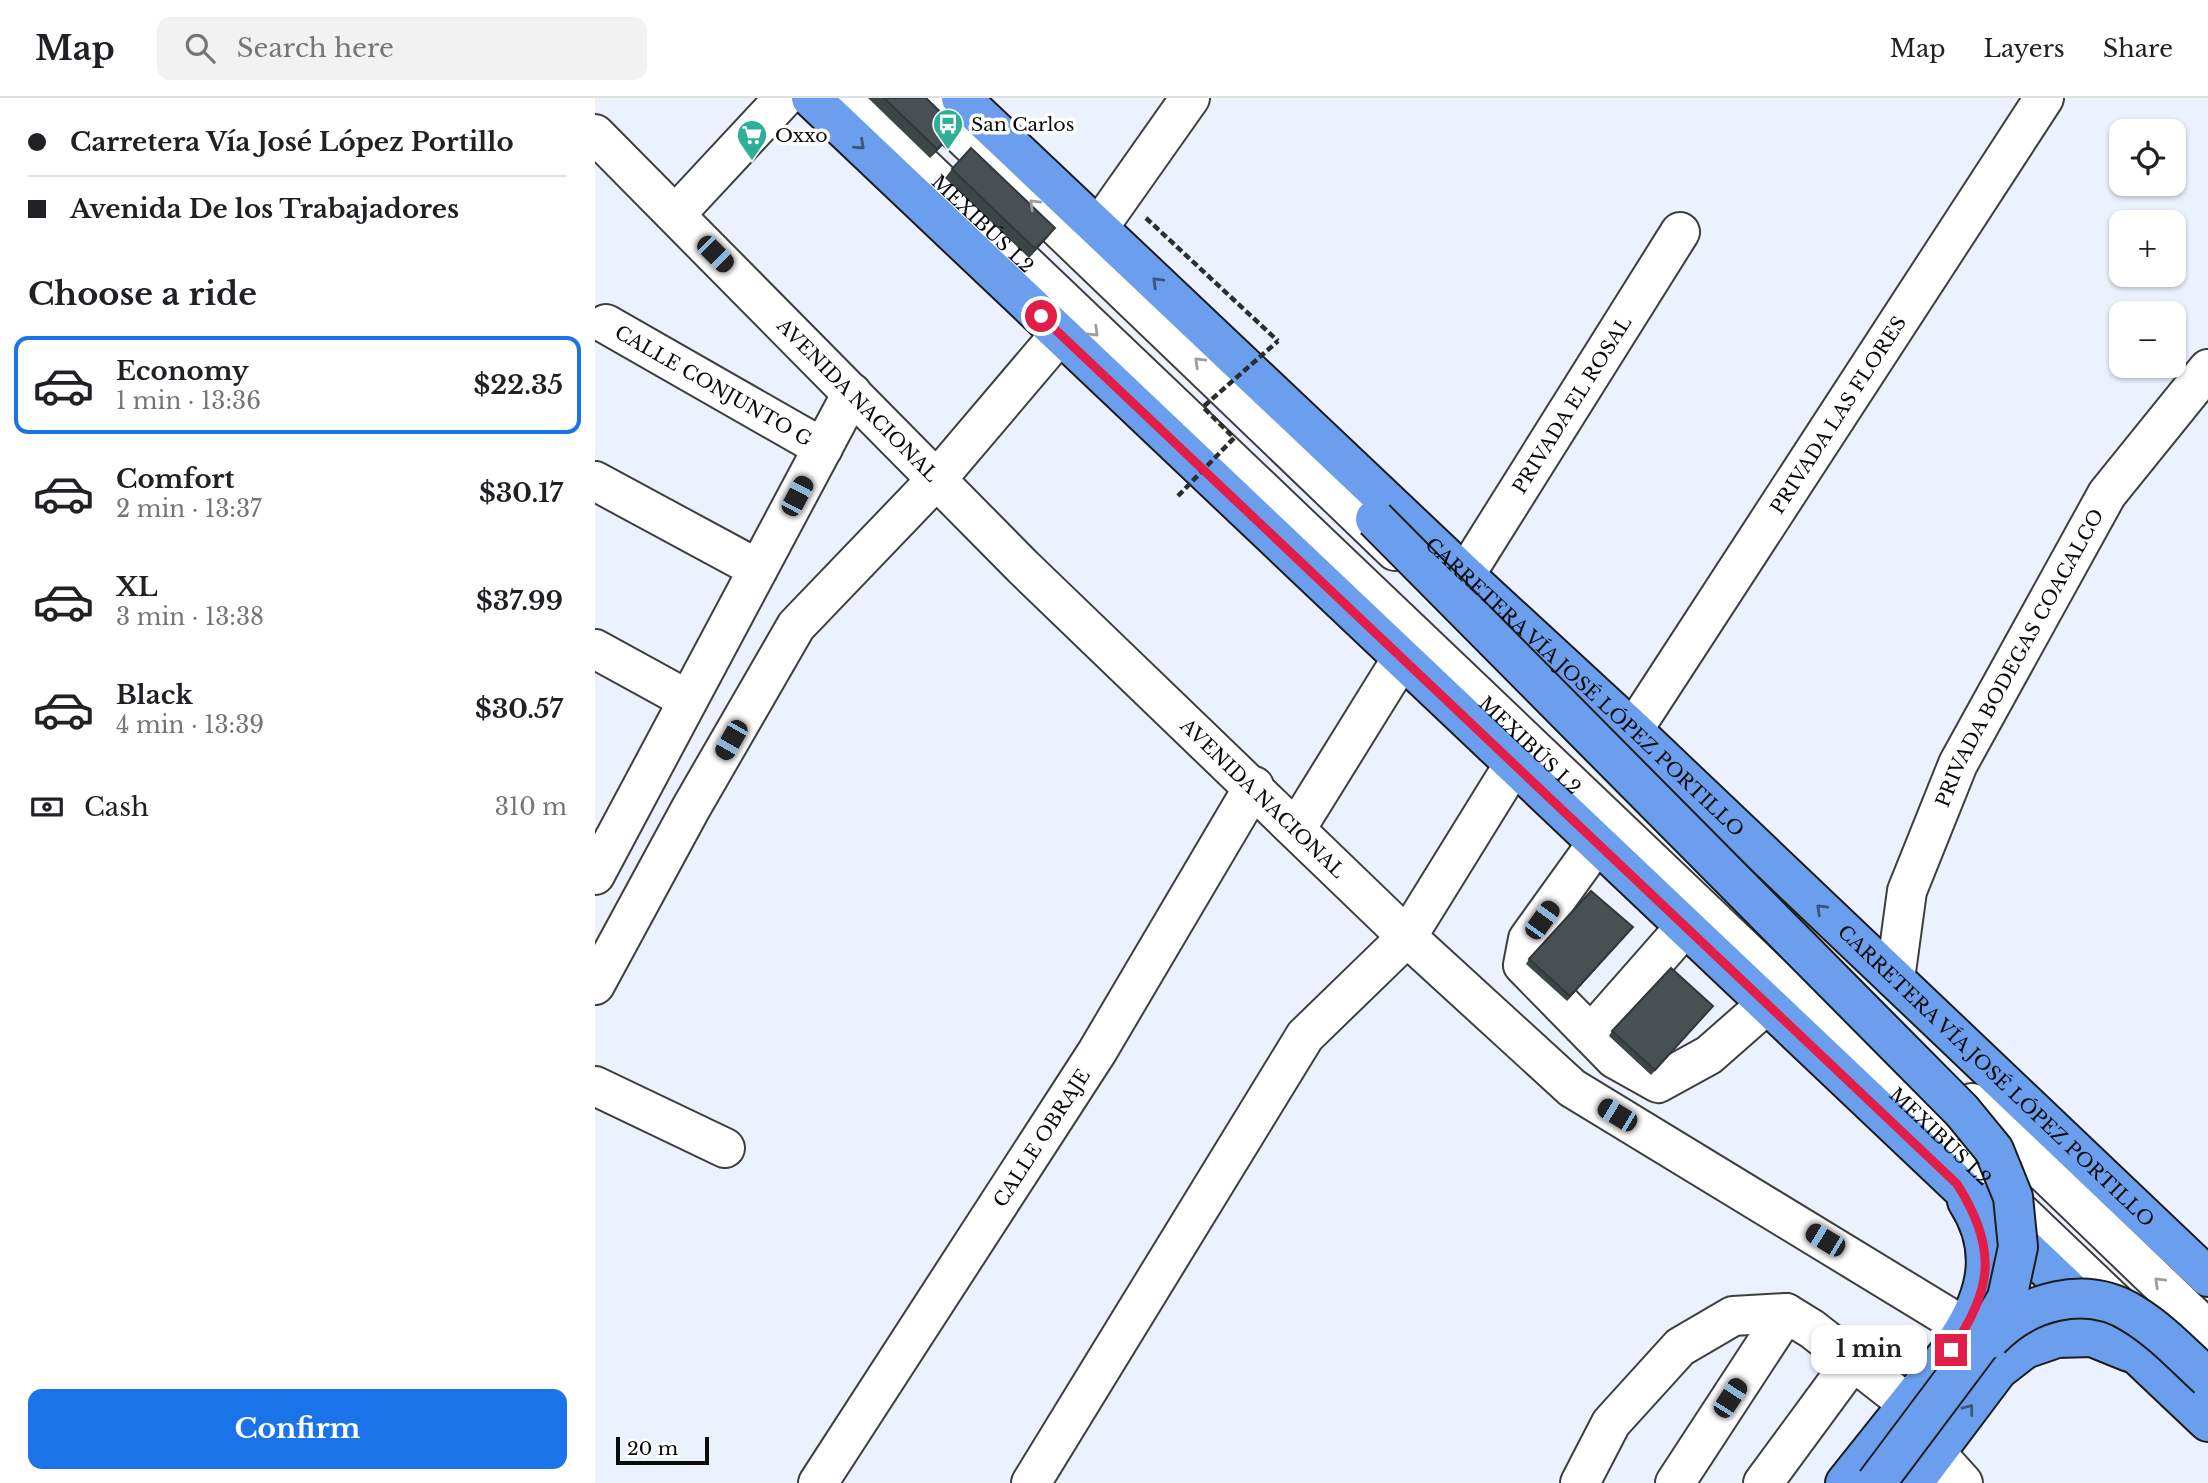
<!DOCTYPE html>
<html lang="en">
<head>
<meta charset="utf-8">
<style>
	body { margin:0; font-family:"Libre Baskerville",serif; background:#f2f2f2; color:#202124; height:100vh; display:flex; flex-direction:column; font-size:26px; white-space:nowrap }
	* { box-sizing:border-box; margin:0 }
	p { font-size:23px; color:#757577 }
	.icon { flex:none; width:38px; height:38px; fill:none; stroke:currentColor; stroke-width:2; stroke-linecap:round; stroke-linejoin:round }
	.map { position:relative; flex:1; overflow:hidden }
	.details { display:flex; flex-direction:column; background:#fff; width:595px }
	.details>* { flex:none }
	.hud { display:grid; align-content:center; height:154px; padding:0 28px; background:#fff }
	.tools { position:absolute; left:1514px; top:21px; display:grid; gap:14px }
	.tools a { display:grid; place-items:center; width:77px; height:77px; border-radius:14px; background:#fff; box-shadow:0 2px 5px #0004; font-size:35px }
	.scale { position:absolute; left:21px; bottom:18px; width:93px; box-sizing:border-box; padding-left:7px; border:4px solid #0b0b0b; border-top:0; font-size:19px; line-height:24px; white-space:nowrap; color:#0b0b0b; -webkit-text-stroke:5px #fff; paint-order:stroke }
	.end { position:absolute; width:32px; height:32px; margin:-16px; border:9px solid #e11d48; background:#fff; box-shadow:0 0 0 4px #fff }
	.from { border-radius:50% }
	.bubble { position:absolute; height:49px; border-radius:14px; background:#fff; box-shadow:0 2px 5px #0004; font-size:23px; font-weight:700; line-height:49px; text-align:center }
	.car { position:absolute; width:21px; height:42px; margin:-21px -10px; border-radius:9px; box-shadow:0 0 5px 2px #0007; background:linear-gradient(#222 24%,#8ab4d8 0 40%,#222 0 76%,#8ab4d8 0 86%,#222 0) }
	.hud b { display:flex; align-items:center; gap:24px; height:66px; font-size:26px }
	.hud b+b { border-top:2px solid #e0e0e0 }
	.hud i { width:18px; height:18px; background:#202124 }
	ul { padding:0; list-style:none }
	li { display:flex; align-items:center; gap:21px; height:98px; margin:0 14px 10px; padding:0 14px; border:4px solid transparent; border-radius:14px }
	li div { flex:1 }
	li b { display:block; font-size:26px }
	li em { font-style:normal; font-weight:700 }
	li.on { border-color:#1a73e8 }
	li>.icon { width:63px; height:63px; stroke-width:1.5 }
	h2 { padding:0 28px; font-size:32px; line-height:84px }
	.pay { display:flex; align-items:center; gap:18px; height:77px; padding:0 28px; font-size:26px }
	.pay p { margin-inline-start:auto }
	.primary-button { display:flex; gap:14px; margin-top:auto; padding:14px 28px }
	.primary-button a { flex:1; height:80px; border-radius:14px; background:#1a73e8; color:#fff; font-size:28px; font-weight:700; line-height:80px; text-align:center }
	header { display:flex; align-items:center; gap:42px; box-sizing:border-box; height:98px; padding:0 35px; background:#fff; border-bottom:2px solid #e0e0e0 }
	header strong { font-size:33px }
	nav { display:flex; gap:38px; margin-inline-start:auto; font-size:24px }
	.search { width:490px; height:63px; background:#f2f2f2; display:flex; align-items:center; gap:18px; box-sizing:border-box; padding:0 24px; border-radius:14px; color:#757577; font-size:26px }
	main { display:flex; flex:1; min-height:0 }
	.map>svg:first-child { display:block }
</style>
</head>
<body>
<header>
<strong>Map</strong>
<div class="search"><svg class="icon" aria-label="search" viewBox="0 0 24 24"><circle cx="10" cy="10" r="6"/><path d="M15 15l6 6"/></svg>Search here</div>
<nav><a>Map</a><a>Layers</a><a>Share</a></nav>
</header>
<main>
<section class="details">
<div class="hud">
<b><i class="from"></i>Carretera Vía José López Portillo</b>
<b><i></i>Avenida De los Trabajadores</b>
</div>
<h2>Choose a ride</h2>
<ul>
<li class="on"><svg class="icon" aria-label="car" viewBox="0 0 24 24"><path d="M5 17H2v-5l4-1 3-4h7l3 4 3 1v5h-3M9 17h6M6 11h13"/><circle cx="7" cy="17" r="2"/><circle cx="17" cy="17" r="2"/></svg><div><b>Economy</b><p>1 min · 13:36</p></div><em>$22.35</em></li>
<li><svg class="icon" aria-label="car" viewBox="0 0 24 24"><path d="M5 17H2v-5l4-1 3-4h7l3 4 3 1v5h-3M9 17h6M6 11h13"/><circle cx="7" cy="17" r="2"/><circle cx="17" cy="17" r="2"/></svg><div><b>Comfort</b><p>2 min · 13:37</p></div><em>$30.17</em></li>
<li><svg class="icon" aria-label="car" viewBox="0 0 24 24"><path d="M5 17H2v-5l4-1 3-4h7l3 4 3 1v5h-3M9 17h6M6 11h13"/><circle cx="7" cy="17" r="2"/><circle cx="17" cy="17" r="2"/></svg><div><b>XL</b><p>3 min · 13:38</p></div><em>$37.99</em></li>
<li><svg class="icon" aria-label="car" viewBox="0 0 24 24"><path d="M5 17H2v-5l4-1 3-4h7l3 4 3 1v5h-3M9 17h6M6 11h13"/><circle cx="7" cy="17" r="2"/><circle cx="17" cy="17" r="2"/></svg><div><b>Black</b><p>4 min · 13:39</p></div><em>$30.57</em></li>
</ul>
<div class="pay"><svg class="icon" aria-label="cash" viewBox="0 0 24 24"><path d="M3 7h18v10H3z"/><circle cx="12" cy="12" r="2"/></svg>Cash<p>310 m</p></div>
<div class="primary-button"><a>Confirm</a></div>
</section>
<div class="map">
<svg width="1613" height="1385" viewBox="0 0 1613 1385">
	<rect width="100%" height="100%" fill="#ebf1fd"/>
	<g fill="none" stroke-linecap="round" stroke-linejoin="round">
		<!-- minor casing -->
		<g stroke="#3e3e3e" stroke-width="42">
			<g id="minor">
				<path id="s1" d="M 256,0 L 1534,1218"/>
				<path d="M 328,0 L 800,453"/>
				<path id="s2" d="M 0,36 L 428,469 L 812,839 L 977,990 L 1399,1247"/>
				<path d="M 81,116 L 189,0"/>
				<path d="M 504,129 L 595,0"/>
				<path id="s3" d="M 11,226 L 228,350"/>
				<path d="M 0,383 L 163,471"/>
				<path id="s4" d="M 870,477 L 1085,134"/>
				<path d="M 0,551 L 93,602"/>
				<path id="s5" d="M 1038,632 L 1449,0"/>
				<path d="M 701,731 L 807,560"/>
				<path d="M 1002,745 L 933,841 L 928,867 L 1020,961 L 1063,985 L 1114,957 L 1172,906"/>
				<path d="M 0,777 L 257,295"/>
				<path id="s6" d="M 1300,881 L 1312,793 L 1363,666 L 1512,396 L 1613,271"/>
				<path d="M 0,887 L 96,710 L 201,528 L 342,381 L 465,236"/>
				<path d="M 996,936 L 1090,829"/>
				<path d="M 0,988 L 130,1050"/>
				<path d="M 1377,1005 L 1613,1232"/>
				<path id="s7" d="M 223,1385 L 502,954 L 659,688"/>
				<path d="M 436,1385 L 710,938 L 812,839 L 919,666"/>
				<path d="M 985,1385 L 1016,1325 L 1085,1249 L 1138,1218 L 1191,1215"/>
				<path d="M 1080,1385 L 1191,1215 L 1217,1231 L 1313,1306 L 1341,1355 L 1368,1385"/>
				<path d="M 1168,1385 L 1257,1264"/>
			</g>
		</g>
		<!-- major casing -->
		<g stroke="#1c1c1c" stroke-width="42">
			<g id="major">
				<path d="M 216,0 L 1613,1324"/>
				<path id="s8" d="M 366,0 L 870,477 L 1038,632 L 1613,1179"/>
				<path d="M 1250,1385 L 1356,1252 C 1390,1204 1406,1156 1372,1103"/>
				<path d="M 1318,1385 L 1403,1272 L 1430,1251 L 1462,1240 L 1497,1239 L 1534,1254"/>
			</g>
		</g>
		<!-- path -->
		<path stroke="#2d2d2d" stroke-width="4.5" stroke-dasharray="7 3.5" stroke-linecap="butt" d="M 551,120 L 683,243"/>
		<!-- minor -->
		<use href="#minor" stroke="#fff" stroke-width="38"/>
		<!-- major -->
		<use href="#major" stroke="#6b9fed" stroke-width="38"/>
		<!-- major-bridge casing -->
		<g stroke="#1c1c1c" stroke-width="42" stroke-linecap="butt">
			<path id="major-bridge" d="M 780,421 L 1367,1013 L 1399,1052 L 1418,1099 L 1423,1149 L 1412,1200 L 1383,1249 L 1281,1385
				M 1395,1241 C 1431,1203 1491,1186 1538,1216 C 1566,1233 1589,1258 1613,1280"/>
		</g>
		<!-- path-bridge -->
		<path stroke="#2d2d2d" stroke-width="4.5" stroke-dasharray="7 3.5" stroke-linecap="butt" d="M 583,398 L 639,340 L 608,309 L 683,243"/>
		<!-- major-bridge -->
		<use href="#major-bridge" stroke="#6b9fed" stroke-width="38"/>
	</g>
	<!-- wall -->
	<path fill="#3e4547" d="M 273,0 L 331,0 L 362,30 L 356,39 L 335,60 Z
		M 357,71 L 460,130 L 453,139 L 434,160 L 350,80 Z
		M 1034,834 L 972,903 L 931,866 L 934,861 Z
		M 1115,912 L 1056,977 L 1014,938 L 1017,933 Z"/>
	<!-- shaded-wall -->
	<path fill="#32383a" d="M 362,30 L 356,39 L 335,60 L 342,51 Z
		M 460,130 L 453,139 L 434,160 L 440,151 Z
		M 1038,829 L 1034,834 L 972,903 L 975,898 Z
		M 1118,908 L 1115,912 L 1056,977 L 1060,972 Z"/>
	<!-- building -->
	<path fill="#485053" stroke="#32383a" stroke-width="2" d="M 289,0 L 331,0 L 362,30 L 342,51 Z
		M 376,50 L 460,130 L 440,151 L 357,71 Z
		M 996,793 L 1038,829 L 975,898 L 934,861 Z
		M 1076,870 L 1118,908 L 1060,972 L 1017,933 Z"/>
	<!-- one-way arrows -->
	<defs><path id="oneway-chevron" d="M-2-3.5L2.5 0L-2 3.5" fill="none" stroke-width="1.6" stroke-linecap="round" stroke-linejoin="round" transform="scale(1.75)"/></defs>
	<g stroke="#3b557c">
		<use href="#oneway-chevron" transform="translate(265 47) rotate(43)"/>
		<use href="#oneway-chevron" transform="translate(562 184) rotate(-136)"/>
		<use href="#oneway-chevron" transform="translate(1226 811) rotate(-136)"/>
		<use href="#oneway-chevron" transform="translate(1374 1311) rotate(-53)"/>
	</g>
	<g stroke="#9d9d9d">
		<use href="#oneway-chevron" transform="translate(439 106) rotate(-136)"/>
		<use href="#oneway-chevron" transform="translate(499 234) rotate(44)"/>
		<use href="#oneway-chevron" transform="translate(604 264) rotate(-136)"/>
		<use href="#oneway-chevron" transform="translate(1564 1184) rotate(-136)"/>
	</g>
	<g fill="none" stroke-linecap="round" stroke-linejoin="round">
		<!-- route -->
		<path stroke="#e11d48" stroke-width="9" d="M 446,218 L 1362,1086 C 1402,1149 1399,1191 1356,1252"/>
	</g>
	<!-- icons -->
	<defs>
		<g id="bus-pin" transform="scale(1.575)"><path d="M0 17L-7.5 6A9.5 9.5 0 1 1 7.5 6Z" fill="#2faf95" stroke="#fff"/><path d="M-5-6H5V4H4V6H2V4H-2V6H-4V4H-5ZM-3.5-4V0h7V-4ZM-3.5 1.2v1.5H-2V1.2ZM2 1.2v1.5H3.5V1.2Z" fill="#fff"/></g>
		<g id="supermarket-pin" transform="scale(1.575)"><path d="M0 17L-7.5 6A9.5 9.5 0 1 1 7.5 6Z" fill="#2faf95" stroke="#fff"/><path d="M-6-5.5h2.5l.6 2H6L4.5 2H-2.5L-4.4-4H-6ZM-1.5 3.2a1.3 1.3 0 1 0 .1 0ZM3 3.2a1.3 1.3 0 1 0 .1 0Z" fill="#fff"/></g>
	</defs>
	<g fill-rule="evenodd">
		<use href="#bus-pin" x="353" y="26"/>
		<use href="#supermarket-pin" x="157" y="37"/>
	</g>
	<g text-anchor="middle" stroke-width="7" stroke-linejoin="round" paint-order="stroke">
		<!-- poi labels -->
		<g font-size="19" fill="#0b0b0b" stroke="#fff" text-anchor="start">
			<text x="376" y="33">San Carlos</text>
			<text x="180" y="44">Oxxo</text>
		</g>
		<!-- street labels -->
		<g font-size="19" fill="#0b0b0b" stroke="#fff">
			<text dy="7" stroke="none"><textPath href="#s1" startOffset="182">MEXIBÚS L2</textPath></text>
			<text dy="7" stroke="none"><textPath href="#s3" startOffset="124">CALLE CONJUNTO G</textPath></text>
			<text dy="7" stroke="none"><textPath href="#s2" startOffset="374">AVENIDA NACIONAL</textPath></text>
			<text dy="7" stroke="none"><textPath href="#s4" startOffset="201">PRIVADA EL ROSAL</textPath></text>
			<text dy="7" stroke="none"><textPath href="#s5" startOffset="376">PRIVADA LAS FLORES</textPath></text>
			<text dy="7" stroke="none"><textPath href="#s6" startOffset="348">PRIVADA BODEGAS COACALCO</textPath></text>
			<text dy="7" stroke="none"><textPath href="#s8" startOffset="858">CARRETERA VÍA JOSÉ LÓPEZ PORTILLO</textPath></text>
			<text dy="7" stroke="none"><textPath href="#s1" startOffset="938">MEXIBÚS L2</textPath></text>
			<text dy="7" stroke="none"><textPath href="#s2" startOffset="942">AVENIDA NACIONAL</textPath></text>
			<text dy="7" stroke="none"><textPath href="#s8" startOffset="1424">CARRETERA VÍA JOSÉ LÓPEZ PORTILLO</textPath></text>
			<text dy="7" stroke="none"><textPath href="#s1" startOffset="1505">MEXIBÚS L2</textPath></text>
			<text dy="7" stroke="none"><textPath href="#s7" startOffset="411">CALLE OBRAJE</textPath></text>
		</g>
	</g>
</svg>
<div class="tools">
<a><svg class="icon" aria-label="locate" viewBox="0 0 24 24"><circle cx="12" cy="12" r="6"/><path d="M12 2v4M12 18v4M2 12h4M18 12h4"/></svg></a>
<a>+</a>
<a>−</a>
</div>
<div class="scale">20 m</div>
<i class="end from" style="left:446px;top:218px"></i>
<i class="end" style="left:1356px;top:1252px"></i>
<div class="bubble" style="left:1216px;top:1227px;width:116px">1 min</div>
<i class="car" style="left:120px;top:156px;rotate:135deg"></i>
<i class="car" style="left:202px;top:398px;rotate:28deg"></i>
<i class="car" style="left:136px;top:642px;rotate:210deg"></i>
<i class="car" style="left:947px;top:822px;rotate:36deg"></i>
<i class="car" style="left:1022px;top:1017px;rotate:301deg"></i>
<i class="car" style="left:1230px;top:1142px;rotate:301deg"></i>
<i class="car" style="left:1135px;top:1300px;rotate:33deg"></i>
</div>
</main>
</body>
</html>
